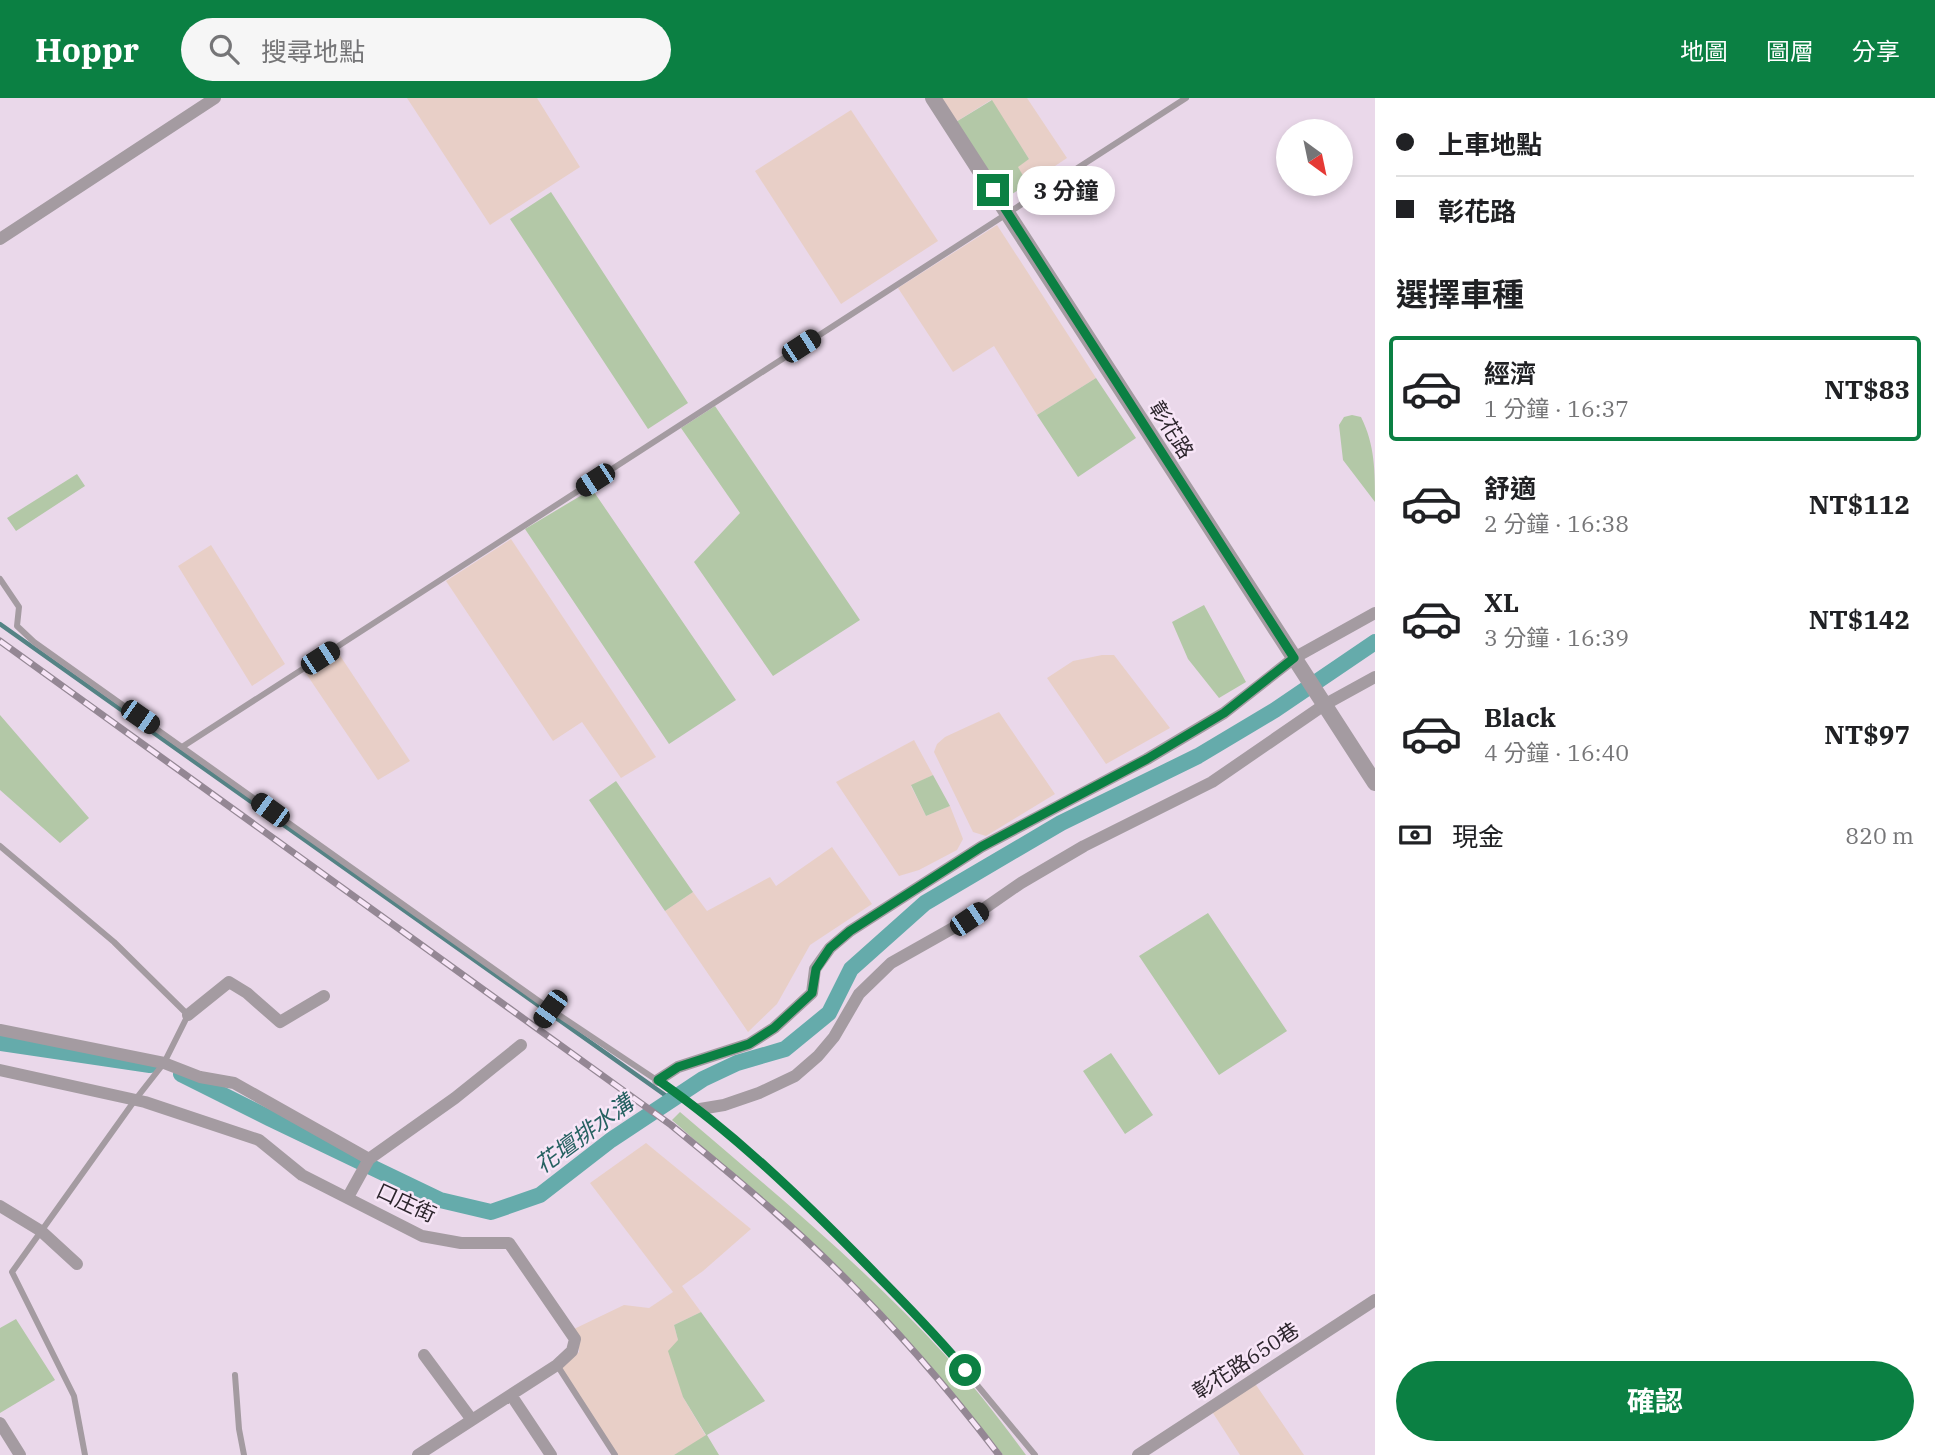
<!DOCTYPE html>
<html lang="zh-TW">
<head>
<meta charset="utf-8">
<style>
	body { margin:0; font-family:"IBM Plex Serif","Noto Sans TC",serif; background:#f6f6f6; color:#202124; height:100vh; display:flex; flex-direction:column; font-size:26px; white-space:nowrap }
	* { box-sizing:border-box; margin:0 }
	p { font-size:23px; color:#757577 }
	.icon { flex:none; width:38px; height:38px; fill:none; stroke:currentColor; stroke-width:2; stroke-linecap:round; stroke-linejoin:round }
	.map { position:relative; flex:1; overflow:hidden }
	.side { display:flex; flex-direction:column; background:#fff; width:560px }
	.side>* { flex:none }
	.top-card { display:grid; align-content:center; height:154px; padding:0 21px; background:#fff }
	.needle { width:46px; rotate:147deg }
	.fabs { position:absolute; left:1276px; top:21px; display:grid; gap:14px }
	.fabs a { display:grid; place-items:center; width:77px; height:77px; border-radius:50%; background:#fff; box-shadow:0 4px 10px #0003; font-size:35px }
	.end { position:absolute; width:32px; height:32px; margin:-16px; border:9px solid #0b8043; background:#fff; box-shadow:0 0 0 4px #fff }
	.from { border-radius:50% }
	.bubble { position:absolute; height:49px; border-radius:24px; background:#fff; box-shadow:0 4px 10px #0003; font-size:23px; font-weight:700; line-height:49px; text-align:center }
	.car { position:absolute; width:21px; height:42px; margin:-21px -10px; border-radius:9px; box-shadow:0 0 5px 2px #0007; background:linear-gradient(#222 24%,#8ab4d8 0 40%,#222 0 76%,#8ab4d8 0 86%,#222 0) }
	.top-card b { display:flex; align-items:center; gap:24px; height:66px; font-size:26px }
	.top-card b+b { border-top:2px solid #e0e0e0 }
	.top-card i { width:18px; height:18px; background:#202124 }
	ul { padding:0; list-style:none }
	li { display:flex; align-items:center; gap:21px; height:105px; margin:0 14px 10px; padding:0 7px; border:4px solid transparent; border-radius:7px }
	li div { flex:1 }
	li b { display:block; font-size:26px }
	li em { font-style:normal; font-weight:700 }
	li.current { border-color:#0b8043 }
	li>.icon { width:63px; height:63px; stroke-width:1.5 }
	h2 { padding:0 21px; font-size:32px; line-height:84px }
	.pay { display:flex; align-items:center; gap:18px; height:77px; padding:0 21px; font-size:26px }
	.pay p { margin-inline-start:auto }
	.button { display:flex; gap:14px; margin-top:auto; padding:14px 21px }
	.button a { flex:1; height:80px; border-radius:42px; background:#0b8043; color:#fff; font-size:28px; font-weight:700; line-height:80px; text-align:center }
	header { display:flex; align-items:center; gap:42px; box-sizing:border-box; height:98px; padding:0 35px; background:#0b8043; color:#fff }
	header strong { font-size:33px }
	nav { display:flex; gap:38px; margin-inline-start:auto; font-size:24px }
	.search { width:490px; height:63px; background:#f6f6f6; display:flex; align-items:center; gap:18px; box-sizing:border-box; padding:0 24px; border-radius:38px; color:#757577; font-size:26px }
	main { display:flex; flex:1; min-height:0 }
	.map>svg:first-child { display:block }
</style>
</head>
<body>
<header>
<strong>Hoppr</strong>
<div class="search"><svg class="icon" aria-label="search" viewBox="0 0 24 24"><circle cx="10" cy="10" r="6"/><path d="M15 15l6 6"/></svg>搜尋地點</div>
<nav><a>地圖</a><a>圖層</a><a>分享</a></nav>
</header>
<main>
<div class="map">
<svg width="1375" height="1357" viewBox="0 0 1375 1357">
	<rect width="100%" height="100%" fill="#ead8ea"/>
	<!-- industrial -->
	<path fill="#e8cfc7" d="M 407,0 L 537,0 L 580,69 L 490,127 Z
		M 934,0 L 1027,0 L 1067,60 L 1028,86 L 1017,68 L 1029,61 L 991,2 L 951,27 Z
		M 851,12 L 938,143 L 841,206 L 755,73 Z
		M 997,127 L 1096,280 L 1037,317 L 994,248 L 953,274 L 898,190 Z
		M 511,441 L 656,659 L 621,680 L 582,624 L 553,643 L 446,483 Z
		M 211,447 L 285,566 L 252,588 L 178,468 Z
		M 337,553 L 410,663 L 378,682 L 305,574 Z
		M 1102,557 L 1114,557 L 1170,630 L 1106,666 L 1047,580 L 1073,563 Z
		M 999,614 L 1055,696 L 986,738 L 973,734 L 934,654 L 937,646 L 945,639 Z
		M 914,642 L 933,677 L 911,688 L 926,718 L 950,708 L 963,741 L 957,752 L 919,772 L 899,778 L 836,684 Z
		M 832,749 L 872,806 L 810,847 L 777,906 L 748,934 L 665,813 L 693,794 L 707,813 L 770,779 L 776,788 Z
		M 646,1045 L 751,1131 L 703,1173 L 682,1188 L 701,1214 L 674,1227 L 678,1242 L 683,1299 L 706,1338 L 674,1357 L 613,1357 L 557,1270 L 579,1254 L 579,1249 L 574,1231 L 624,1207 L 649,1210 L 673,1194 L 590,1085 Z
		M 1254,1284 L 1304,1357 L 1240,1357 L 1211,1312 Z"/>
	<!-- green -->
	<path fill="#b3c8a7" d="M 992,2 L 1029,61 L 1018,69 L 1028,86 L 1004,101 L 951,27 Z
		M 551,94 L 688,305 L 648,331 L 510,121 Z
		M 1096,280 L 1136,340 L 1078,379 L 1037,317 Z
		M 715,308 L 860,522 L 773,578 L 694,464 L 740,415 L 681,330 Z
		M 1352,317 L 1361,319 C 1375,347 1375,373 1375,404 L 1343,362 L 1339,327 L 1344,319 Z
		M 77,376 L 85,388 L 16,433 L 7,420 Z
		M 592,391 L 736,602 L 669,646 L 525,431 Z
		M 1204,507 L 1246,584 L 1219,600 L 1188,561 L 1172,524 Z
		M 0,617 L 89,720 L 60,745 L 0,692 Z
		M 933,677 L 950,708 L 926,718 L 911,687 Z
		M 616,683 L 693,794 L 665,813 L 589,702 Z
		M 1208,815 L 1287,933 L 1219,977 L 1139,858 Z
		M 1111,955 L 1153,1017 L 1125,1036 L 1083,973 Z
		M 680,1014 C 771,1092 865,1169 946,1258 C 975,1289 1001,1323 1026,1357 L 1003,1357 C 906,1231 791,1127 672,1022 Z
		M 701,1214 L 765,1303 L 707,1337 L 719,1357 L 674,1357 L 706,1337 L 683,1299 L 668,1253 L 678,1242 L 674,1227 Z
		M 16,1221 L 55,1282 L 0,1315 L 0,1230 Z"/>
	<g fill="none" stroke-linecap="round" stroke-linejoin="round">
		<!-- stream -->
		<path stroke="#548385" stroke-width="4.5" d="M 0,526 L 672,1002"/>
		<!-- canal -->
		<path stroke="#65abab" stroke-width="16" d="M 0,945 L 150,967
			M 181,976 L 269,1020 L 440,1102 L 491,1114 L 540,1097 L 611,1042 L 703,981 L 737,965 L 785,951 L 829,915 L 851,871 L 925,805 L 1061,725 L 1198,658 L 1275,612 L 1375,544"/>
		<!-- service -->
		<path stroke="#a49ba1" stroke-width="6" d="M 0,481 L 19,509 L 17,528 L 34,544 L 550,911 L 700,1011 L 817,1116 L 934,1235 L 1035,1357
			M 182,649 L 1186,0
			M 0,748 L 114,844 L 188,917 L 164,965 L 135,1002 L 12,1174 L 74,1298 L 85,1357
			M 537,929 L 550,911
			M 557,1267 L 615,1357
			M 235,1277 L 239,1331 L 244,1357"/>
		<!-- minor -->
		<path stroke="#a49ba1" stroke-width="12" d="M 0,141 L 215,0
			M 188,917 L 229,884 L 247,895 L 280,924 L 324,898
			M 0,932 L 164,965 L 200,979 L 234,985 L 369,1061
			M 0,972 L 145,1004 L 259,1042 L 302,1077 L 422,1138 L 461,1145 L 509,1145 L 575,1241 L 572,1253 L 557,1267 L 418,1357
			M 658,982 L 678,969 L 749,946 L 774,930 L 812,895 L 815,871 L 830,850 L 850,833 L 981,749 L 1147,661 L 1224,615 L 1294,560 L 1375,515
			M 700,1011 L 724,1007 L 759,995 L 795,978 L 818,958 L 834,939 L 859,896 L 891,865 L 969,821 L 1021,785 L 1084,748 L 1212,684 L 1324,607 L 1375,579
			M 348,1099 L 369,1061 L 455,1000 L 521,947
			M 0,1108 L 41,1133 L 77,1166
			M 424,1257 L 472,1322
			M 511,1297 L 551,1357
			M 0,1325 L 20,1357
			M 1138,1357 L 1375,1202"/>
		<!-- tertiary -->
		<path stroke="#a49ba1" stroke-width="16" d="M 933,0 L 1375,685"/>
		<!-- rail casing -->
		<g stroke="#948794" stroke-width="7">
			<path id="rail" d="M 0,543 L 671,1027 C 704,1054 737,1081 770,1110 C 854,1183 931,1268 999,1357"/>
		</g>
		<!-- rail -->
		<use href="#rail" stroke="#f7e5f7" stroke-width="4.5" stroke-dasharray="13" stroke-linecap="butt"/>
	</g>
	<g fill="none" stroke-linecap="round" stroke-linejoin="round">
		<!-- route -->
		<path stroke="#0b8043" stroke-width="9" d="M 965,1272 C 934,1234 900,1201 866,1166 C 801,1100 734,1035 658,982 L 678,969 L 749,946 L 774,930 L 812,895 L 816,871 L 830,850 L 850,833 L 981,749 L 1147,661 L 1224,615 L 1294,560 L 993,92"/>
	</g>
	<g text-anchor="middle" stroke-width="5" stroke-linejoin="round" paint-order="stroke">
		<!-- street labels -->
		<g font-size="21" fill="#2c252c" stroke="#f7e5f7">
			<text transform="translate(1171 332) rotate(58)" y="7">彰花路</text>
			<text transform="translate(406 1105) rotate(25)" y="7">口庄街</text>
			<text transform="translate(1246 1263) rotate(-33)" y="7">彰花路650巷</text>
		</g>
		<!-- water labels -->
		<g font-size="23" font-style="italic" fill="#266161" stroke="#f7e5f7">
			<text transform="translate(584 1036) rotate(-36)" y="8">花壇排水溝</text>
		</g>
	</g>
</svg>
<div class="fabs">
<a><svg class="needle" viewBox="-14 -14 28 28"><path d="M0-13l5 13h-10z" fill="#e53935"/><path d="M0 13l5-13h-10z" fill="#757577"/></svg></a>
</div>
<i class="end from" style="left:965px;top:1272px"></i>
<i class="end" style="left:993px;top:92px"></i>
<div class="bubble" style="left:1017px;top:68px;width:98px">3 分鐘</div>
<i class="car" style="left:801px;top:248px;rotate:57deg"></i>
<i class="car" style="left:595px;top:382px;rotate:237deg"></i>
<i class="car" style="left:320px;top:560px;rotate:57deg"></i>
<i class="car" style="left:140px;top:619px;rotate:125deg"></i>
<i class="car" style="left:270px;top:712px;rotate:306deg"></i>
<i class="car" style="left:969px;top:821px;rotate:56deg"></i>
<i class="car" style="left:550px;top:911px;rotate:216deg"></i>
</div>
<section class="side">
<div class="top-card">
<b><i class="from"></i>上車地點</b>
<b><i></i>彰花路</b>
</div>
<h2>選擇車種</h2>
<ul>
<li class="current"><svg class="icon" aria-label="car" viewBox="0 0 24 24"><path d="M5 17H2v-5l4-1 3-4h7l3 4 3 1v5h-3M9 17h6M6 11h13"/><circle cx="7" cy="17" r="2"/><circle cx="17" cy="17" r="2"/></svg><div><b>經濟</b><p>1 分鐘 · 16:37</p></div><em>NT$83</em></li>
<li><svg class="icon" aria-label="car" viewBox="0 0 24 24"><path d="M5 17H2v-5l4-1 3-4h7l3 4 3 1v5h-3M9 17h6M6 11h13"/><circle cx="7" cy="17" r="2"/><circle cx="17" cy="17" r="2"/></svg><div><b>舒適</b><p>2 分鐘 · 16:38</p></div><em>NT$112</em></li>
<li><svg class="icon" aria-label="car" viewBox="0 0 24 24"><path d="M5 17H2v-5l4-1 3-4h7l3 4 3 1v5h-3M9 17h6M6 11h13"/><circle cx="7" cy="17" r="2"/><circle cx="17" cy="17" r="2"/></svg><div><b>XL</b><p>3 分鐘 · 16:39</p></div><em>NT$142</em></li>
<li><svg class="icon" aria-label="car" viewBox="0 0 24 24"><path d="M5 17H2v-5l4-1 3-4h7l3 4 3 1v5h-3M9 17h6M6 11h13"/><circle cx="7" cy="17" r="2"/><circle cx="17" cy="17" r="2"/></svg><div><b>Black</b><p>4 分鐘 · 16:40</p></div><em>NT$97</em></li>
</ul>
<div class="pay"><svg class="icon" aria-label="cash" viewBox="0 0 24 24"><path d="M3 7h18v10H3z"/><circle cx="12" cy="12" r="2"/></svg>現金<p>820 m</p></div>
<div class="button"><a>確認</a></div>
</section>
</main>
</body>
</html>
